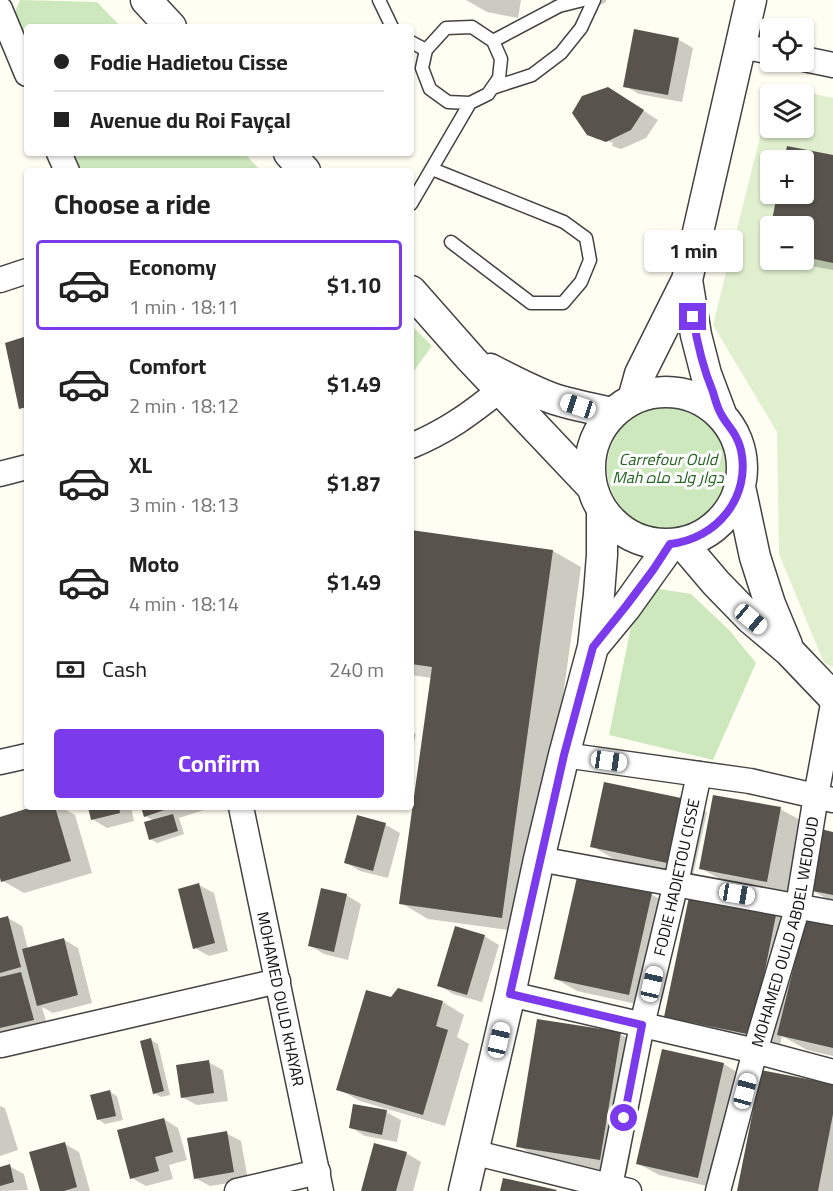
<!DOCTYPE html>
<html lang="en">
<head>
<meta charset="utf-8">
<style>
	body { margin:0; font-family:Georgia,Cairo,serif; background:#f2f2f2; color:#222; height:100vh; display:flex; flex-direction:column; font-size:22px; white-space:nowrap }
	* { box-sizing:border-box; margin:0 }
	p { font-size:20px; color:#767676 }
	.icon { flex:none; width:33px; height:33px; fill:none; stroke:currentColor; stroke-width:2; stroke-linecap:round; stroke-linejoin:round }
	.map { position:relative; flex:1; overflow:hidden }
	.details { position:absolute; left:24px; top:168px; width:390px; height:642px; display:flex; flex-direction:column; background:#fff; border-radius:6px; box-shadow:0 2px 4px #0004 }
	.details>* { flex:none }
	.banner { position:absolute; left:24px; top:24px; width:390px; height:132px; border-radius:6px; box-shadow:0 2px 4px #0004; display:grid; align-content:center; height:132px; padding:0 30px; background:#fff }
	.tools { position:absolute; left:760px; top:18px; display:grid; gap:12px }
	.tools a { display:grid; place-items:center; width:54px; height:54px; border-radius:6px; background:#fff; box-shadow:0 2px 4px #0004; font-size:30px }
	.end { position:absolute; width:27px; height:27px; margin:-14px; border:8px solid #7c3aed; background:#fff; box-shadow:0 0 0 3px #fff }
	.from { border-radius:50% }
	.bubble { position:absolute; height:42px; border-radius:6px; background:#fff; box-shadow:0 2px 4px #0004; font-size:20px; font-weight:700; line-height:42px; text-align:center }
	.car { position:absolute; width:18px; height:36px; margin:-18px -9px; border-radius:8px; box-shadow:0 0 4px 2px #0007; background:linear-gradient(#fff 24%,#345 0 40%,#fff 0 76%,#345 0 86%,#fff 0) }
	.banner b { display:flex; align-items:center; gap:21px; height:57px; font-size:22px }
	.banner b+b { border-top:2px solid #e0e0e0 }
	.banner i { width:15px; height:15px; background:#222 }
	ul { padding:0; list-style:none }
	li { display:flex; align-items:center; gap:18px; height:90px; margin:0 12px 9px; padding:0 18px; border:3px solid transparent; border-radius:6px }
	li div { flex:1 }
	li b { display:block; font-size:22px }
	li em { font-style:normal; font-weight:700 }
	li.current { border-color:#7c3aed }
	li>.icon { width:54px; height:54px; stroke-width:1.5 }
	h2 { padding:0 30px; font-size:27px; line-height:72px }
	.pay { display:flex; align-items:center; gap:15px; height:66px; padding:0 30px; font-size:22px }
	.pay p { margin-inline-start:auto }
	.primary-button { display:flex; gap:12px; margin-top:auto; padding:12px 30px }
	.primary-button a { flex:1; height:69px; border-radius:6px; background:#7c3aed; color:#fff; font-size:24px; font-weight:700; line-height:69px; text-align:center }
	.map>svg:first-child { display:block }
</style>
</head>
<body>
<div class="map">
<svg width="833" height="1191" viewBox="0 0 833 1191">
	<rect width="100%" height="100%" fill="#fefef3"/>
	<!-- green -->
	<path fill="#cee8bd" d="M 20,0 L 97,2 L 121,27 L 27,27 L 27,59 L 11,22 Z
		M 68,153 L 244,153 L 261,171 L 76,171 Z
		M 411,325 L 432,346 L 411,375 Z
		M607 468a61 61 0 1 1 122 0a61 61 0 1 1-122 0Z
		M 659,589 L 691,594 L 730,631 L 756,663 L 713,760 L 609,735 L 633,617 Z"/>
	<!-- pitch -->
	<path fill="#e0f0cf" fill-rule="evenodd" d="M 773,85 L 833,98 L 833,667 L 824,663 L 779,554 L 777,432 L 713,325 ZM 771,94 L 804,94 L 804,128 L 771,128 ZM 771,160 L 804,160 L 804,194 L 771,194 ZM 771,226 L 804,226 L 804,260 L 771,260 Z"/>
	<!-- shadow -->
	<path fill="#0003" d="M 466,0 L 521,0 L 518,18 L 487,12 Z
		M 550,0 L 606,0 L 606,2 L 590,10 Z
		M 679,40 L 693,48 L 682,102 L 639,94 L 625,86 Z
		M 622,97 L 658,120 L 646,138 L 621,149 L 612,146 L 613,143 L 598,137 L 598,140 L 588,134 Z
		M 788,148 L 833,157 L 833,270 L 789,262 L 785,260 L 804,260 L 804,226 L 772,226 L 779,194 L 804,194 L 804,160 L 786,160 Z
		M 411,532 L 553,551 L 581,567 L 530,933 L 428,919 L 401,903 L 432,678 L 411,675 Z
		M 411,732 L 416,734 L 411,756 Z
		M 685,800 L 707,812 L 693,875 L 614,859 L 592,846 Z
		M 37,807 L 61,807 L 75,815 L 92,873 L 24,893 L 3,881 L 0,872 L 0,818 Z
		M 89,807 L 131,807 L 134,821 L 107,828 L 92,819 Z
		M 142,807 L 203,807 L 204,810 L 179,818 L 184,834 L 157,843 L 150,839 L 154,821 L 145,816 Z
		M 780,809 L 802,821 L 788,893 L 722,880 L 700,868 Z
		M 358,817 L 386,825 L 400,833 L 388,878 L 360,871 L 345,862 Z
		M 833,833 L 833,902 L 809,889 Z
		M 199,885 L 214,893 L 228,951 L 209,956 L 195,948 Z
		M 651,894 L 673,907 L 650,1007 L 577,991 L 556,979 Z
		M 691,894 L 833,925 L 833,1056 L 807,1050 L 782,1036 L 779,1050 L 693,1032 L 666,1016 Z
		M 346,895 L 361,904 L 348,960 L 324,954 L 309,945 Z
		M 8,918 L 22,926 L 28,949 L 63,939 L 78,948 L 92,1003 L 53,1013 L 42,1007 L 48,1028 L 0,1036 L 0,920 Z
		M 484,936 L 499,945 L 482,1002 L 453,994 L 439,985 Z
		M 391,999 L 443,1002 L 464,1015 L 457,1037 L 469,1044 L 445,1126 L 360,1101 L 338,1089 Z
		M 620,1034 L 648,1050 L 627,1174 L 546,1162 L 518,1146 Z
		M 151,1040 L 158,1044 L 170,1095 L 161,1097 L 154,1093 Z
		M 663,1051 L 724,1064 L 745,1077 L 720,1189 L 659,1175 L 637,1163 Z
		M 208,1062 L 223,1070 L 228,1101 L 197,1105 L 182,1097 Z
		M 833,1085 L 833,1191 L 739,1191 Z
		M 110,1092 L 117,1096 L 123,1120 L 105,1124 L 98,1119 Z
		M 0,1106 L 5,1108 L 18,1150 L 0,1156 Z
		M 386,1112 L 401,1120 L 397,1142 L 365,1136 L 350,1127 Z
		M 164,1119 L 178,1128 L 187,1160 L 169,1165 L 173,1179 L 146,1186 L 132,1178 Z
		M 226,1133 L 241,1141 L 248,1180 L 210,1186 L 195,1178 Z
		M 65,1144 L 79,1152 L 90,1191 L 42,1191 Z
		M 406,1153 L 421,1162 L 413,1191 L 363,1191 Z
		M 9,1166 L 24,1174 L 28,1190 L 0,1191 L 0,1168 Z"/>
	<!-- building -->
	<path fill="#58534c" d="M 634,29 L 679,38 L 668,95 L 623,87 Z
		M 608,87 L 644,110 L 631,130 L 606,142 L 587,135 L 572,113 L 582,96 Z
		M 787,146 L 833,155 L 833,263 L 804,257 L 804,226 L 771,226 L 777,194 L 804,194 L 804,160 L 784,160 Z
		M 770,230 L 771,230 L 771,251 L 766,250 Z
		M 27,336 L 27,407 L 19,409 L 5,343 Z
		M 411,530 L 553,550 L 502,918 L 399,904 L 432,667 L 411,664 Z
		M 604,782 L 686,799 L 672,864 L 590,847 Z
		M 713,795 L 781,807 L 767,882 L 699,869 Z
		M 32,807 L 55,807 L 71,861 L 1,882 L 0,878 L 0,817 Z
		M 88,807 L 119,807 L 120,813 L 91,820 Z
		M 141,807 L 173,807 L 144,817 Z
		M 173,814 L 178,831 L 149,840 L 144,822 Z
		M 357,815 L 386,823 L 373,871 L 344,863 Z
		M 821,829 L 833,832 L 833,895 L 808,890 Z
		M 577,877 L 652,893 L 629,995 L 554,979 Z
		M 199,883 L 215,943 L 193,949 L 178,889 Z
		M 321,888 L 347,894 L 334,952 L 308,946 Z
		M 690,892 L 777,910 L 752,1035 L 664,1017 Z
		M 8,916 L 21,967 L 0,973 L 0,918 Z
		M 806,917 L 833,923 L 833,1048 L 777,1035 Z
		M 455,926 L 485,935 L 467,995 L 437,986 Z
		M 64,938 L 78,995 L 37,1006 L 22,949 Z
		M 21,972 L 34,1020 L 0,1028 L 0,977 Z
		M 398,988 L 443,1001 L 436,1026 L 448,1030 L 423,1115 L 336,1090 L 366,990 L 391,997 Z
		M 537,1019 L 621,1032 L 600,1160 L 516,1147 Z
		M 151,1038 L 164,1091 L 153,1094 L 140,1041 Z
		M 662,1049 L 724,1063 L 698,1178 L 636,1164 Z
		M 209,1060 L 214,1093 L 181,1098 L 176,1065 Z
		M 761,1070 L 833,1084 L 833,1114 L 818,1191 L 737,1191 Z
		M 110,1090 L 116,1116 L 97,1120 L 90,1095 Z
		M 353,1104 L 387,1110 L 382,1135 L 349,1128 Z
		M 164,1118 L 173,1152 L 155,1157 L 159,1171 L 130,1179 L 117,1130 Z
		M 227,1131 L 234,1172 L 194,1179 L 187,1138 Z
		M 65,1142 L 77,1187 L 64,1191 L 40,1191 L 29,1152 Z
		M 374,1143 L 407,1152 L 396,1191 L 361,1191 Z
		M 10,1164 L 14,1182 L 0,1186 L 0,1167 Z
		M 503,1178 L 557,1190 L 556,1191 L 500,1191 Z"/>
	<g fill="none" stroke-linecap="round" stroke-linejoin="round">
		<!-- service casing -->
		<g stroke="#434343" stroke-width="15">
			<path id="service" d="M 379,0 L 392,27
				M 472,27 L 493,41 L 501,59 L 499,78 L 488,94 L 470,103 L 448,102 L 430,89 L 422,68 L 426,50 L 446,28 Z
				M 493,41 L 559,6 L 583,0
				M 411,42 L 426,50
				M 492,88 L 532,75 L 561,53 L 581,28 L 594,0
				M 432,169 L 564,222 L 586,238 L 590,260 L 581,282 L 563,303 L 531,303 L 451,242
				M 411,204 L 470,103"/>
		</g>
		<!-- minor casing -->
		<g stroke="#434343" stroke-width="27">
			<g id="minor">
				<path d="M 0,9 L 27,74"/>
				<path d="M 741,46 L 771,52"/>
				<path d="M 804,59 L 833,65"/>
				<path d="M 59,153 L 67,171"/>
				<path d="M 0,280 L 27,271"/>
				<path d="M 411,446 C 447,431 470,414 500,390"/>
				<path d="M 0,474 L 27,467"/>
				<path d="M 564,755 L 750,781 L 833,800"/>
				<path d="M 0,762 L 27,756"/>
				<path id="s1" d="M 241,807 L 321,1191"/>
				<path d="M 539,859 L 833,913"/>
				<path d="M 510,994 L 755,1051 L 833,1072"/>
				<path d="M 1,1045 L 278,981"/>
				<path d="M 472,1152 L 629,1191"/>
				<path d="M 237,1191 L 318,1172"/>
				<path id="s2" d="M 609,1191 L 642,1025 L 676,883 L 699,774"/>
				<path id="s3" d="M 718,1191 L 755,1051 L 798,906 L 816,796 L 833,704"/>
			</g>
		</g>
		<!-- tertiary casing -->
		<g stroke="#434343" stroke-width="33">
			<path id="tertiary" d="M 146,0 L 171,27
				M 289,153 L 305,171
				M 687,280 L 696,335 L 706,374 L 721,414
				M 411,291 L 471,359 L 592,487
				M 490,369 C 511,380 532,391 554,399 C 573,405 593,409 613,413
				M590 468a76 76 0 1 1 152 0a76 76 0 1 1-152 0Z
				M 633,399 L 640,374 L 687,280 L 751,0
				M 740,487 L 755,557 L 770,604 L 787,645
				M 682,543 L 716,583 L 751,619 L 789,651 L 833,697
				M 593,647 L 626,607 L 671,544
				M 464,1191 L 510,994 L 539,859 L 564,755 L 593,647 L 599,594 L 602,555 L 602,510"/>
		</g>
		<!-- service -->
		<use href="#service" stroke="#fff" stroke-width="12"/>
		<!-- minor -->
		<use href="#minor" stroke="#fff" stroke-width="24"/>
		<!-- tertiary -->
		<use href="#tertiary" stroke="#fff" stroke-width="30"/>
	</g>
	<g fill="none" stroke-linecap="round" stroke-linejoin="round">
		<!-- route -->
		<path stroke="#7c3aed" stroke-width="8" d="M 624,1118 L 642,1025 L 510,994 L 564,755 L 593,647 L 626,606 L 653,570 L 670,544 C 717,539 751,497 741,450 C 737,433 728,427 721,414 C 717,407 715,399 713,392 C 703,368 697,343 693,317"/>
	</g>
	<g text-anchor="middle" stroke-width="6" stroke-linejoin="round" paint-order="stroke">
		<!-- park labels -->
		<g font-size="16" font-style="italic" fill="#276622" stroke="#fff">
			<text x="668" y="465">Carrefour Ould<tspan x="668" dy="18">Mah دوار ولد ماه</tspan></text>
		</g>
		<!-- street labels -->
		<g font-size="16" fill="#101010" stroke="#fff">
			<text dy="6" stroke="none"><textPath href="#s2" startOffset="321">FODIE HADIETOU CISSE</textPath></text>
			<text dy="6" stroke="none"><textPath href="#s3" startOffset="268">MOHAMED OULD ABDEL WEDOUD</textPath></text>
			<text dy="6" stroke="none"><textPath href="#s1" startOffset="196">MOHAMED OULD KHAYAR</textPath></text>
		</g>
	</g>
</svg>
<div class="tools">
<a><svg class="icon" aria-label="locate" viewBox="0 0 24 24"><circle cx="12" cy="12" r="6"/><path d="M12 2v4M12 18v4M2 12h4M18 12h4"/></svg></a>
<a><svg class="icon" aria-label="layers" viewBox="0 0 24 24"><path d="M12 4l9 5-9 5-9-5zM3 14l9 5 9-5"/></svg></a>
<a>+</a>
<a>−</a>
</div>
<i class="end from" style="left:624px;top:1118px"></i>
<i class="end" style="left:693px;top:317px"></i>
<div class="bubble" style="left:644px;top:230px;width:99px">1 min</div>
<i class="car" style="left:578px;top:406px;rotate:288deg"></i>
<i class="car" style="left:751px;top:619px;rotate:130deg"></i>
<i class="car" style="left:609px;top:761px;rotate:98deg"></i>
<i class="car" style="left:737px;top:894px;rotate:100deg"></i>
<i class="car" style="left:652px;top:984px;rotate:13deg"></i>
<i class="car" style="left:499px;top:1040px;rotate:13deg"></i>
<i class="car" style="left:745px;top:1091px;rotate:15deg"></i>
<div class="banner">
<b><i class="from"></i>Fodie Hadietou Cisse</b>
<b><i></i>Avenue du Roi Fayçal</b>
</div>
<section class="details">
<h2>Choose a ride</h2>
<ul>
<li class="current"><svg class="icon" aria-label="car" viewBox="0 0 24 24"><path d="M5 17H2v-5l4-1 3-4h7l3 4 3 1v5h-3M9 17h6M6 11h13"/><circle cx="7" cy="17" r="2"/><circle cx="17" cy="17" r="2"/></svg><div><b>Economy</b><p>1 min · 18:11</p></div><em>$1.10</em></li>
<li><svg class="icon" aria-label="car" viewBox="0 0 24 24"><path d="M5 17H2v-5l4-1 3-4h7l3 4 3 1v5h-3M9 17h6M6 11h13"/><circle cx="7" cy="17" r="2"/><circle cx="17" cy="17" r="2"/></svg><div><b>Comfort</b><p>2 min · 18:12</p></div><em>$1.49</em></li>
<li><svg class="icon" aria-label="car" viewBox="0 0 24 24"><path d="M5 17H2v-5l4-1 3-4h7l3 4 3 1v5h-3M9 17h6M6 11h13"/><circle cx="7" cy="17" r="2"/><circle cx="17" cy="17" r="2"/></svg><div><b>XL</b><p>3 min · 18:13</p></div><em>$1.87</em></li>
<li><svg class="icon" aria-label="car" viewBox="0 0 24 24"><path d="M5 17H2v-5l4-1 3-4h7l3 4 3 1v5h-3M9 17h6M6 11h13"/><circle cx="7" cy="17" r="2"/><circle cx="17" cy="17" r="2"/></svg><div><b>Moto</b><p>4 min · 18:14</p></div><em>$1.49</em></li>
</ul>
<div class="pay"><svg class="icon" aria-label="cash" viewBox="0 0 24 24"><path d="M3 7h18v10H3z"/><circle cx="12" cy="12" r="2"/></svg>Cash<p>240 m</p></div>
<div class="primary-button"><a>Confirm</a></div>
</section>
</div>
</body>
</html>
